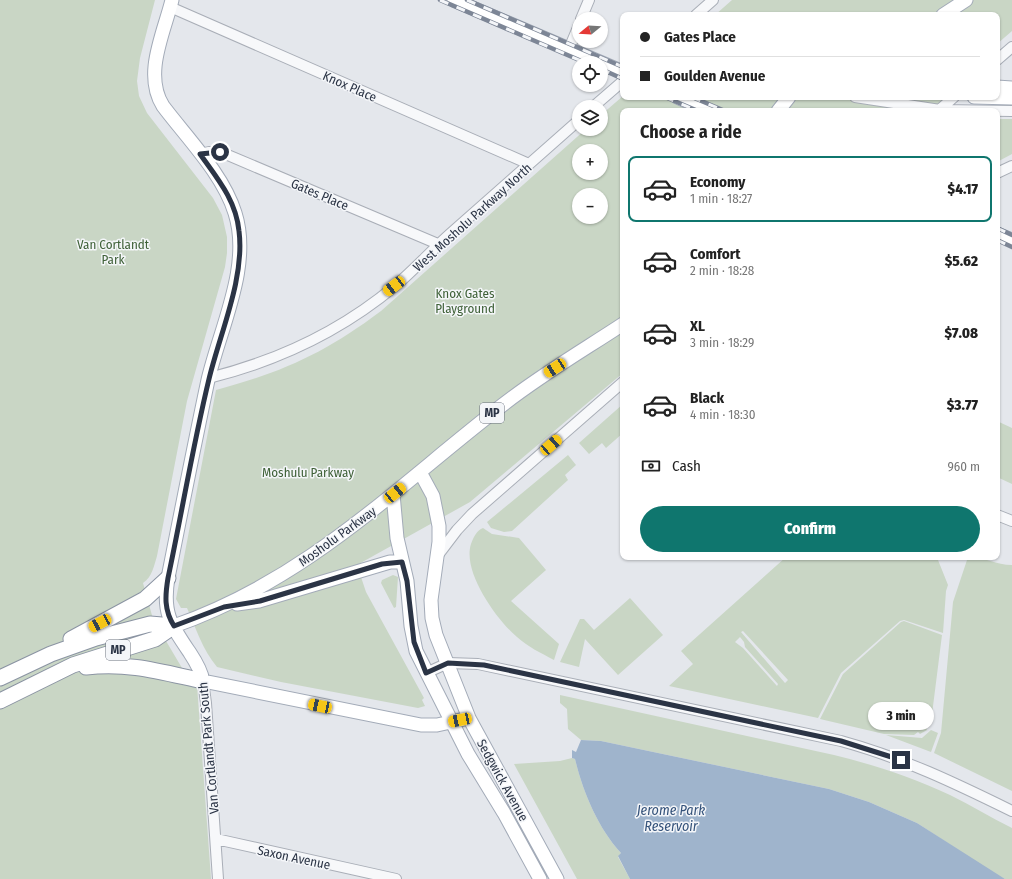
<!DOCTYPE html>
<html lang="en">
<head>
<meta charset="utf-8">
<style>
	body { margin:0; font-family:"Fira Sans Condensed",sans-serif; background:#f6f6f6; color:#222; height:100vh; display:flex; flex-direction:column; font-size:15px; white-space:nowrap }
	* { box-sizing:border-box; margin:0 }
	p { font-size:13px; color:#767676 }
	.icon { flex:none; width:22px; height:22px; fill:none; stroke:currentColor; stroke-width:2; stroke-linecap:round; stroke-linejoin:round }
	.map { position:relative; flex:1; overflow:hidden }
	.sheet { position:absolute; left:620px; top:108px; width:380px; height:452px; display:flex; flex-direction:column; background:#fff; border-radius:8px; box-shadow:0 1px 3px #0004 }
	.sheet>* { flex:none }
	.hud { position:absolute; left:620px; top:12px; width:380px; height:88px; border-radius:8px; box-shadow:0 1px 3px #0004; display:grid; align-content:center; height:88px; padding:0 20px; background:#fff }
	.needle { width:26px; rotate:252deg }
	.fabs { position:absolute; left:572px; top:12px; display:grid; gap:8px }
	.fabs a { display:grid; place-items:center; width:36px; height:36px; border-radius:50%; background:#fff; box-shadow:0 1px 3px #0004; font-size:20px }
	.end { position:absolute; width:18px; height:18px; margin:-9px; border:5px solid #2b3445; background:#fff; box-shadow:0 0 0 2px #fff }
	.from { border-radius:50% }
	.bubble { position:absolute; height:28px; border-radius:14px; background:#fff; box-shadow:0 1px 3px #0004; font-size:13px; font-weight:800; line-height:28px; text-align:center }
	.car { position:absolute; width:12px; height:24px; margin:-12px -6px; border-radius:5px; box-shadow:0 0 3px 1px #0007; background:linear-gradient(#f5c518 24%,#345 0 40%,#f5c518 0 76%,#345 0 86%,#f5c518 0) }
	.hud b { display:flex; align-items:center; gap:14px; height:38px; font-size:15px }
	.hud b+b { border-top:1px solid #e0e0e0 }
	.hud i { width:10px; height:10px; background:#222 }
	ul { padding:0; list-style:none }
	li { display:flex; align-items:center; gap:12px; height:66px; margin:0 8px 6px; padding:0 12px; border:2px solid transparent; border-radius:8px }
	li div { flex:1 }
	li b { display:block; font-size:15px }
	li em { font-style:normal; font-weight:800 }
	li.current { border-color:#0f766e }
	li>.icon { width:36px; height:36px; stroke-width:1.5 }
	h2 { padding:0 20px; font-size:18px; line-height:48px }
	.pay { display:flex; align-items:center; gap:10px; height:44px; padding:0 20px; font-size:15px }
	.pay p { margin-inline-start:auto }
	.action { display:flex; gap:8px; margin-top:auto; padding:8px 20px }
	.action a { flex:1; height:46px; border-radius:24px; background:#0f766e; color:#fff; font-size:16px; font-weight:800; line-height:46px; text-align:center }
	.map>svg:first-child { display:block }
</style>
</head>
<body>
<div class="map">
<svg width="1012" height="879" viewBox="0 0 1012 879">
	<rect width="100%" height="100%" fill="#e4e7ec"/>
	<!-- green -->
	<path fill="#c9d6c5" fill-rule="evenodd" d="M 0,0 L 155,0 L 140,58 L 137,81 L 139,96 L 147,113 L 213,198 L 222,215 L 227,237 L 227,253 L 225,267 L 187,401 L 157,556 C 154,566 152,577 143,583 L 153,619 L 182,668 L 197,685 L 211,879 L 0,879 Z
		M 732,0 L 1012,0 L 1012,31 L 997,44 L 997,15 L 715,15 Z
		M 623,96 L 958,97 L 949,111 L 623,111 L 623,373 L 470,502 L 357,565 L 366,592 L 424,698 L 422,700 L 425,706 L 418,708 L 281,682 L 217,667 C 202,649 196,628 187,608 L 181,608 L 176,599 L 216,390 C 283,372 325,353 381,311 L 586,129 L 601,129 L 601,115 ZM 579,151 L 601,151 L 601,173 L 579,173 ZM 579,195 L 601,195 L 601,217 L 579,217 Z
		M 997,119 L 1012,119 L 1012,154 L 997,162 Z
		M 623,404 L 623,433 L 606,448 L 602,443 L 589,454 L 579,443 Z
		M 997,421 L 1012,428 L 1012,484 L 997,477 Z
		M 568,455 L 576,465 L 565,475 L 568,480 L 512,531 L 504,532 L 491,528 L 487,522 Z
		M 483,528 L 492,534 L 519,538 L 546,570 L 511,601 L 559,644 L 554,660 C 541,653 528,647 517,637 C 497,620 462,572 471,544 C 473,538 477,530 483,528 Z
		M 786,557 L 934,557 L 934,560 L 938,560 L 948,585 L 946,591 L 943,633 L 904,620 L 900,621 L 841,673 L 818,718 L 669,686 L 693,664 L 681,651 ZM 743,631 L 788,680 L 785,683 L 741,632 ZM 740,637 L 744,642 L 745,647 L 778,684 L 777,686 L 743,648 L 735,642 Z
		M 968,557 C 985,557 996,565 1012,565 L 1012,791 L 934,753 L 941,733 L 953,602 Z
		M 393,575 L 398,577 L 396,607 L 394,608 L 381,583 L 382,580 Z
		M 630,598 L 663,635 L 618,675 L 585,639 L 579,667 L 560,662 L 580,619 L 584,619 L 594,630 Z
		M 904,621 L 942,635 L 931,722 L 925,725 L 927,730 L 920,734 L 918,732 L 914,735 L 884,734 L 820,719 L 843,674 L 901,622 Z
		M 560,695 L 834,755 C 874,765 912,777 950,795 C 971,805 991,818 1012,828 L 1012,879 L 1005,879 L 995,874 L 917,823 L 869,802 L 829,789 L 601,741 L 581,740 L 568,729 L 567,709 L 560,703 Z
		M 931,730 L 938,733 L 931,752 L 886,735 L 922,738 Z
		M 572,758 L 575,759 C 583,792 598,828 621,853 L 618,857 L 630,879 L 577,879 L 514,764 L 560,761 Z"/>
	<!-- water -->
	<path fill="#9fb4cc" d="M 581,740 L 601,741 L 829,789 L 869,802 L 917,823 L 1005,879 L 630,879 L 618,856 L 621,853 C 598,828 583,792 575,759 L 572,758 L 572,750 L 576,752 Z"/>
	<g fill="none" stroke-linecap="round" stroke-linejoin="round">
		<!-- minor casing -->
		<g stroke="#a9aeb7" stroke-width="12">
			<path id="minor" d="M 170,7 L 529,164
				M 696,15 L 713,0
				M 581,19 L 589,0
				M 569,49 L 579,25
				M 997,60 L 1012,47
				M 855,97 L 940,110 L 1012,111
				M 593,107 L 623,81
				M 938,111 L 954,97
				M 200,154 L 209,152 L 223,153 L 438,244
				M 997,173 L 1012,166
				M 209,378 C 277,361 341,331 395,286 C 414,270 431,251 450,234 C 493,196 536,158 579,120
				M 997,515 L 1012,521
				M 438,555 L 457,530 L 472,514 L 623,382
				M 426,673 L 448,663 L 478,664 L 841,741 C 903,758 955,783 1012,811
				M 203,681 L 206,703 L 218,879
				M 216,839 L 396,879"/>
		</g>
		<!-- major casing -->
		<g stroke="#a3abb8" stroke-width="15">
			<path id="major" d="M 172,0 C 164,33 143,74 163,106 C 187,138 223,174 235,213 C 252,266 220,328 208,380 C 194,446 181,512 168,578 C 162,613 171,625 190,653 C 196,662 201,670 203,681 L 421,725 L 437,725 L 469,718
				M 454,0 L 623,72
				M 943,15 L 966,0
				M 997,87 L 1012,88
				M 677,97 L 708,111
				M 974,97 L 1012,98
				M 778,111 L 789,97
				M 997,234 L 1012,240
				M 420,472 L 433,496 L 439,526 L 439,542 L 431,600 L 432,618 L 436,635 L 469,718 L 557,879
				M 393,494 L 397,538 L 407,581 L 411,626 L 416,651 L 468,754 L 504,813 L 540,879
				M 237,604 L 259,601 L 390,562 L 402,562
				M 174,626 C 306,580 393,490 500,407 C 539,376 582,351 623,324"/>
		</g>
		<!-- highway casing -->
		<g stroke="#8b94a3" stroke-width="17">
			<path id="highway" d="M 71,639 L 145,599 L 168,578
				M 86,667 C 129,662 161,672 203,681
				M 0,678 L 51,654 L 96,638 L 150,624 L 174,626
				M 0,701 L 73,665 L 155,639 L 174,626"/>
		</g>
		<!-- minor -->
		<use href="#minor" stroke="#f7f8fa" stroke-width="10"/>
		<!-- major -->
		<use href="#major" stroke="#fff" stroke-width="13"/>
		<!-- highway -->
		<use href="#highway" stroke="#fff" stroke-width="15"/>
		<!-- rail casing -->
		<g stroke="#7d8696" stroke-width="4.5">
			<path id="rail" d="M 440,0 L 586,63
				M 467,0 L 623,67
				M 601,69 L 623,79
				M 665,97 L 698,111
				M 692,97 L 725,111
				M 997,228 L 1012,235
				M 997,240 L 1012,247"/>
		</g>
		<!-- rail -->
		<use href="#rail" stroke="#f4f6f9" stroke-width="3" stroke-dasharray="9" stroke-linecap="butt"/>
	</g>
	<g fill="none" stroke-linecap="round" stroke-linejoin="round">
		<!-- route -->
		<path stroke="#2b3445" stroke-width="5" d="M 220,152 L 200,154 C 217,178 236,200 239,231 C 245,278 220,333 209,379 C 193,445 182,512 168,578 C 165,596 164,610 174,626 L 224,607 L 260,601 L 382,564 L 402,562 L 407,581 L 414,642 L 426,673 L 448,663 L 484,665 L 841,741 L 901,760"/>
	</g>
	<g text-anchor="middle" stroke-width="3" stroke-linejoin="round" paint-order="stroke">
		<!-- shield labels -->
		<g fill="#f4f6f9" stroke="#676e7b" stroke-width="1">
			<rect x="480" y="403" width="24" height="20" rx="3"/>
			<rect x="106" y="640" width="24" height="20" rx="3"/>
		</g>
		<g font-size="12" font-weight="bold" fill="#2b3445">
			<text x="492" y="417">MP</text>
			<text x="118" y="654">MP</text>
		</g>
		<!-- street labels -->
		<g font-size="13" fill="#2b3445" stroke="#f4f6f9">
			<text transform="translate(350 86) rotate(24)" y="5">Knox Place</text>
			<text transform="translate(320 194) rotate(23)" y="5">Gates Place</text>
			<text transform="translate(472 217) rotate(-42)" y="5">West Mosholu Parkway North</text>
			<text transform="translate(337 536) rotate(-36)" y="5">Mosholu Parkway</text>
			<text transform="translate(208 748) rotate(-95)" y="5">Van Cortlandt Park South</text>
			<text transform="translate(503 780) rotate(61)" y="5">Sedgwick Avenue</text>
			<text transform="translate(294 857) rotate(12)" y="5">Saxon Avenue</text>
		</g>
		<!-- park labels -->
		<g font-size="13" fill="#3f6138" stroke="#f4f6f9">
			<text x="113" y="249">Van Cortlandt<tspan x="113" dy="15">Park</tspan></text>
			<text x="465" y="298">Knox Gates<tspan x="465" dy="15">Playground</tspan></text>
			<text x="308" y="477">Moshulu Parkway</text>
		</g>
		<!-- water labels -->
		<g font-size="14" font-style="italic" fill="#34527a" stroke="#f4f6f9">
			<text x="671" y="815">Jerome Park<tspan x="671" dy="16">Reservoir</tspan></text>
		</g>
	</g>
</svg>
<div class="fabs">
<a><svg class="needle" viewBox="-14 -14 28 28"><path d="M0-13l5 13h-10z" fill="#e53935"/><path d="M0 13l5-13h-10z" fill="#767676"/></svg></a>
<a><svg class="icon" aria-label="locate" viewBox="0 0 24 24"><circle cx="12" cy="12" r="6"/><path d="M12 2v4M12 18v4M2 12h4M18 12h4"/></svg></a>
<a><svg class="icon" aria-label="layers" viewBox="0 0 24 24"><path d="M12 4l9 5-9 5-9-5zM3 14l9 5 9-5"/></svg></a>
<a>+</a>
<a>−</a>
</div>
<i class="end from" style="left:220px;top:152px"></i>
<i class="end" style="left:901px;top:760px"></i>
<div class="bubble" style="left:868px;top:702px;width:66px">3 min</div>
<i class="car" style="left:394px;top:286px;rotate:233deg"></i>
<i class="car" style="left:555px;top:368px;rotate:237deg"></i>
<i class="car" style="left:551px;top:445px;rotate:49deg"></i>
<i class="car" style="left:395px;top:493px;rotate:51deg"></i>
<i class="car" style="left:100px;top:623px;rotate:242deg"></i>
<i class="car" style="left:320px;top:706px;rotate:282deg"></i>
<i class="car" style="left:460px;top:720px;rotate:258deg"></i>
<div class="hud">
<b><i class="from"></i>Gates Place</b>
<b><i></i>Goulden Avenue</b>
</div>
<section class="sheet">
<h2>Choose a ride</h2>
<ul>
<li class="current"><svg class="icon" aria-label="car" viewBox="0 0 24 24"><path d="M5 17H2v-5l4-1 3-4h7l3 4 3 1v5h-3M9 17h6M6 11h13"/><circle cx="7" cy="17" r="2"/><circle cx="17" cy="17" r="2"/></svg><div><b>Economy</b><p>1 min · 18:27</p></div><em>$4.17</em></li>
<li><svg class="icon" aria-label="car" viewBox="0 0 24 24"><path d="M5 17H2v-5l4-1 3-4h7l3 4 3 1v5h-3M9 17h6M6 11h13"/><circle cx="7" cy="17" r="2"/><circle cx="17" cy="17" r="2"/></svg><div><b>Comfort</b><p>2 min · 18:28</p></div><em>$5.62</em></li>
<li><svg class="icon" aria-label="car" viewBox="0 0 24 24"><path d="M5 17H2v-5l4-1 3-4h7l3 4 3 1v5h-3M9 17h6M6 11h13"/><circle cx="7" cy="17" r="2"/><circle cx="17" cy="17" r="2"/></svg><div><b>XL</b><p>3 min · 18:29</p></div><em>$7.08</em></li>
<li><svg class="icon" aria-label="car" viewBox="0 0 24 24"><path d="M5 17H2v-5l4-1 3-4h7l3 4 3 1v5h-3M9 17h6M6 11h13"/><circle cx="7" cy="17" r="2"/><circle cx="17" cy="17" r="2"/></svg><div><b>Black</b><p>4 min · 18:30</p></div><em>$3.77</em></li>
</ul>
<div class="pay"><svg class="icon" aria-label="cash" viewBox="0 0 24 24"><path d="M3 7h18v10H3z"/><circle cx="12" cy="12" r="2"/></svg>Cash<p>960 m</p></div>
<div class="action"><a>Confirm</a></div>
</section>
</div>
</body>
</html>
